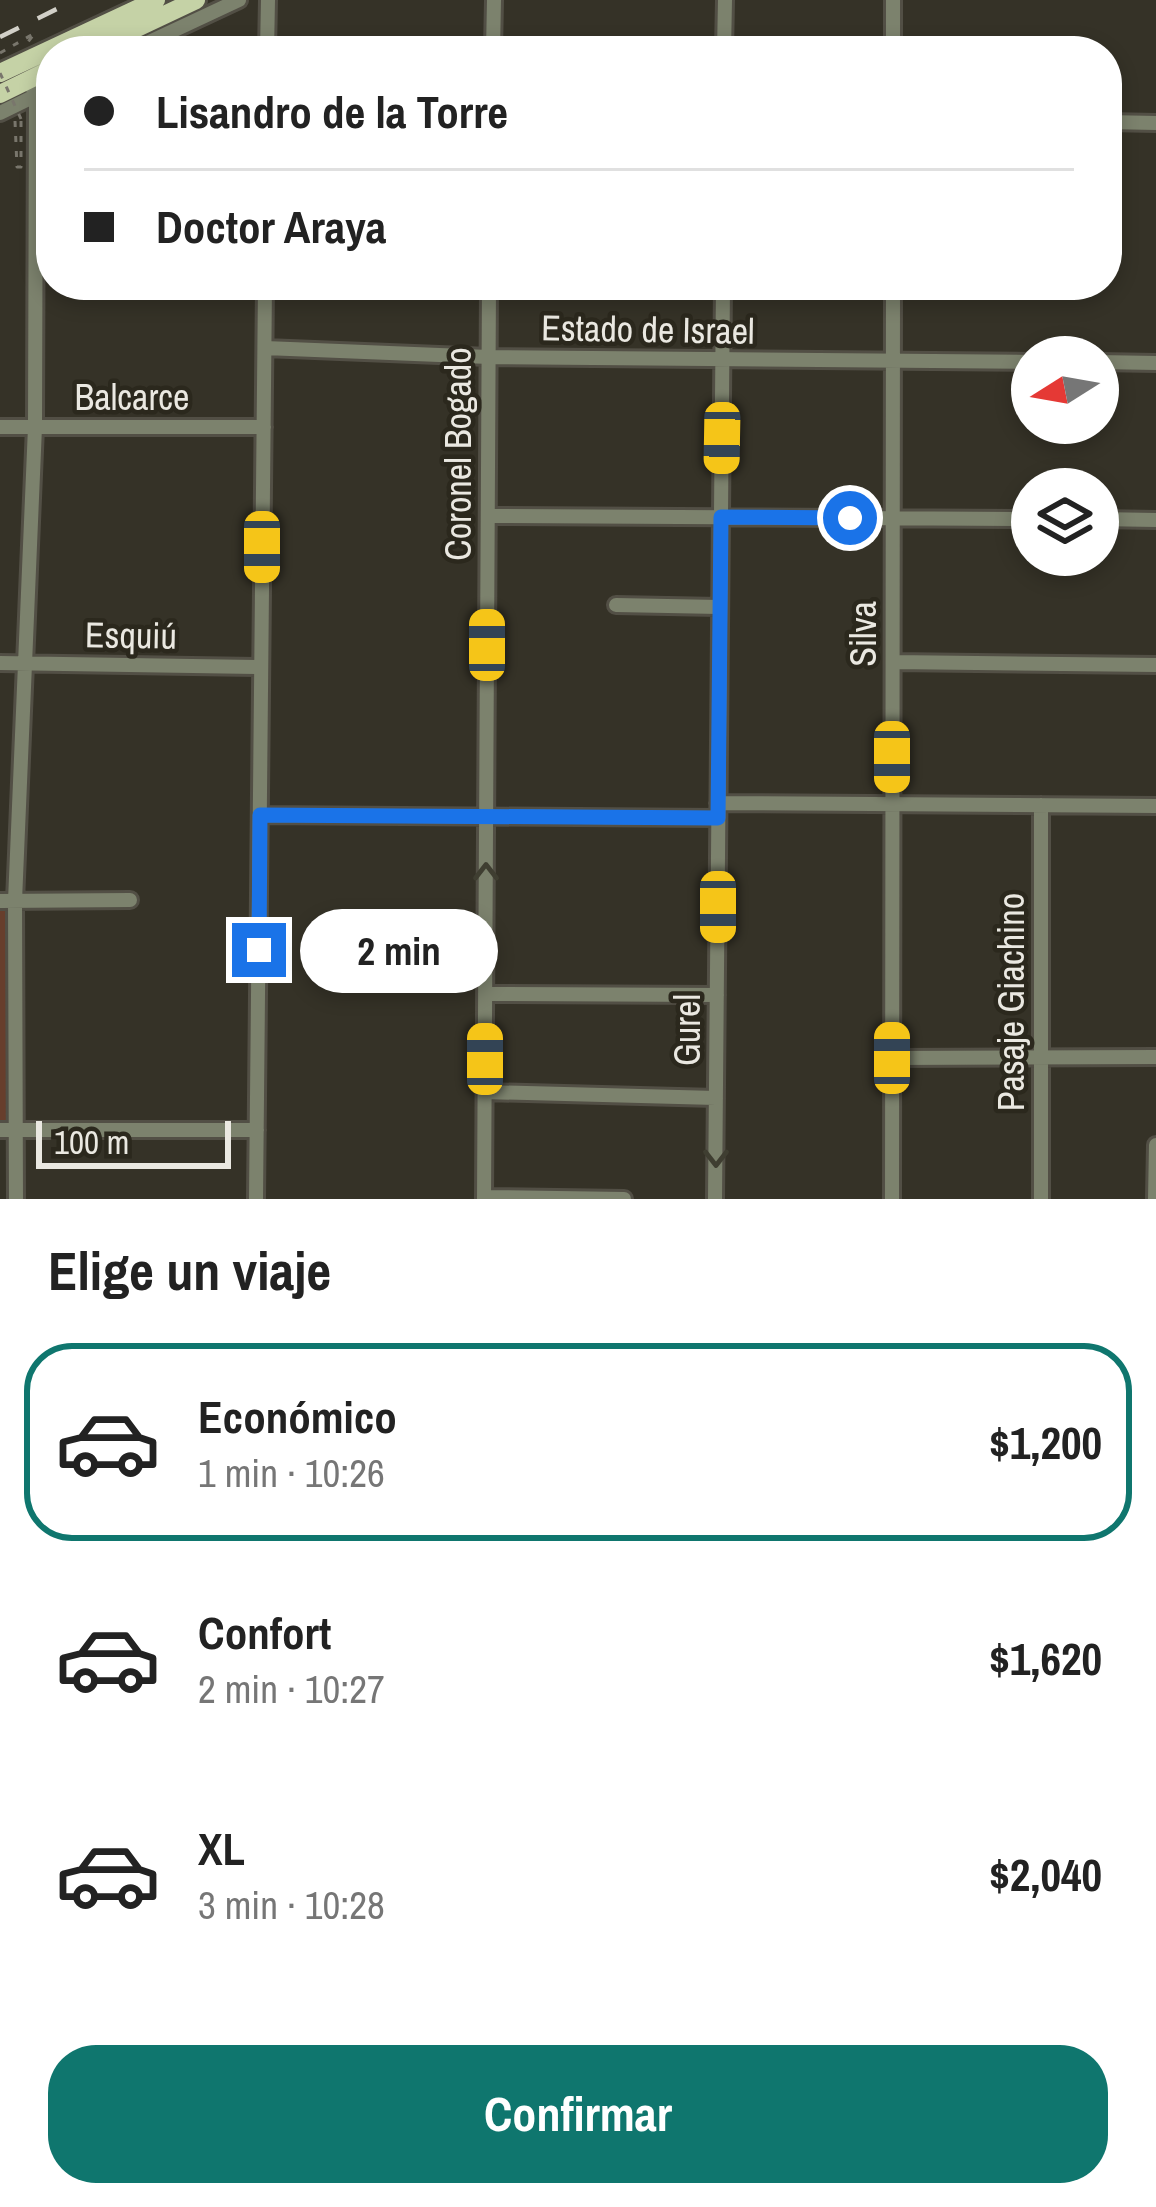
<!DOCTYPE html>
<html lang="es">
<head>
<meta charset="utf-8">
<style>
	body { margin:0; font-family:"Archivo Narrow",sans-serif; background:#f6f6f6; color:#222; height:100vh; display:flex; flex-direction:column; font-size:45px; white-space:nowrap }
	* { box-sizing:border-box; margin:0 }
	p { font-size:39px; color:#767676 }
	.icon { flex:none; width:66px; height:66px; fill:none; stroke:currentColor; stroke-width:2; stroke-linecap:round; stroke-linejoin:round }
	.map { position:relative; height:1199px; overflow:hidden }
	.details { display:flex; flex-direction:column; background:#fff; flex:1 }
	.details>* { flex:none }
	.top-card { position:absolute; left:36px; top:36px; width:1086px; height:264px; border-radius:48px; box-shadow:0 6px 18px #0003; display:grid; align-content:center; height:264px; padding:0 48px; background:#fff }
	.needle { width:78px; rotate:259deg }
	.controls { position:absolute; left:1011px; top:336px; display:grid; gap:24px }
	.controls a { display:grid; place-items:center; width:108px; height:108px; border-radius:50%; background:#fff; box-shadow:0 6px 18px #0003; font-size:60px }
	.scale { position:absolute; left:36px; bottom:30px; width:195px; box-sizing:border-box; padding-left:12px; border:6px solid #eae8e1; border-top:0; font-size:33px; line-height:42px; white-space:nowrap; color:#eae8e1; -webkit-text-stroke:9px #2b281d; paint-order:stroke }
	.end { position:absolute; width:54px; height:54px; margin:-27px; border:15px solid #1a73e8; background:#fff; box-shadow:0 0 0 6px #fff }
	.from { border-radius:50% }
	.bubble { position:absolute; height:84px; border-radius:42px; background:#fff; box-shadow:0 6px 18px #0003; font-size:39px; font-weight:700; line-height:84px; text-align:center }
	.car { position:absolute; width:36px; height:72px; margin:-36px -18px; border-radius:15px; box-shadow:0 0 9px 3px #0007; background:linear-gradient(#f5c518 24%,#345 0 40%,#f5c518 0 76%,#345 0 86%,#f5c518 0) }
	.top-card b { display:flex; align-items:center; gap:42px; height:114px; font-size:45px }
	.top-card b+b { border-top:3px solid #e0e0e0 }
	.top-card i { width:30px; height:30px; background:#222 }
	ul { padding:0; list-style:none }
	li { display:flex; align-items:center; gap:36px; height:198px; margin:0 24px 18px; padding:0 24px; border:6px solid transparent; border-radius:48px }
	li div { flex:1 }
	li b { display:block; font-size:45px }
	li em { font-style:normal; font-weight:700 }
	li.active { border-color:#0f766e }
	li>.icon { width:108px; height:108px; stroke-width:1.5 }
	h2 { padding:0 48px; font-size:54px; line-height:144px }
	.action { display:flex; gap:24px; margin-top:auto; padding:24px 48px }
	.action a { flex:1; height:138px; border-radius:48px; background:#0f766e; color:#fff; font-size:48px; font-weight:700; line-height:138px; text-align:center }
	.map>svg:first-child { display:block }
</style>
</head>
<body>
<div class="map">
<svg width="1156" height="1199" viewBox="0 0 1156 1199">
	<rect width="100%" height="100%" fill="#353227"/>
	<!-- green -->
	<path fill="#673e2c" d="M 0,908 L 11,908 L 7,1121 L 0,1121 Z"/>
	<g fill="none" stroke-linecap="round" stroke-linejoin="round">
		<!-- minor casing -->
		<g stroke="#524f45" stroke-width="20">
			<path id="minor" d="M 130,51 L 239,0
				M 267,51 L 268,0
				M 493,51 L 494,0
				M 724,51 L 725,0
				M 893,51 L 893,0
				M 0,113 L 51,88
				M 1107,122 L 1156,123
				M 265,348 L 489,357 L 1032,362
				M 1098,362 L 1156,363
				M 0,427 L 264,427
				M 488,516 L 1032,519
				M 1098,519 L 1156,520
				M 616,605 L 719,607
				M 893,662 L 1156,665
				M 0,663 L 261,667
				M 718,803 L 1156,806
				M 1041,805 L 1041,1199
				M 260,815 L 718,818
				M 0,901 L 130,900
				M 485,994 L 717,995
				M 892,1058 L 1156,1057
				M 484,1092 L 716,1098
				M 0,1130 L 257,1130
				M 484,1197 L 624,1199
				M 16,1199 L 15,901 L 35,427 L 36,96 L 29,80
				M 256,1199 L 265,285
				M 484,1199 L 489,285
				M 715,1199 L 723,285
				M 892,1199 L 893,285
				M 1155,1199 L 1156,1145"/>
		</g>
		<!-- major casing -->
		<g stroke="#524f45" stroke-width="24">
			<path id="major" d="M 88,51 L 196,0
				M 0,73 L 156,0
				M 0,94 L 51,69"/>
		</g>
		<!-- path -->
		<path stroke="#79766c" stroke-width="3" stroke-dasharray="6 9" stroke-linecap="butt" d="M 0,53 L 35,33 L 28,42
			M 15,121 L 17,167 L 21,167 L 21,119"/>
		<!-- minor -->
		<use href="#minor" stroke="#7c826d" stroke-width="14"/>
		<!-- major -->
		<use href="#major" stroke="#c5d2a6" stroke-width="18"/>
		<!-- rail -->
		<path stroke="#d2d0c8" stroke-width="4.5" stroke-dasharray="21 21" stroke-linecap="butt" d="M 0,37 L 75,0"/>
		<!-- path-bridge -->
		<path stroke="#79766c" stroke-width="3" stroke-dasharray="6 9" stroke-linecap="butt" d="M 0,73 L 21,119"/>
	</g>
	<!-- one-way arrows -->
	<defs><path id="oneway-chevron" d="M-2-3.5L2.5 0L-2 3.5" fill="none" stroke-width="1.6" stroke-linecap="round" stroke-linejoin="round" transform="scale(3)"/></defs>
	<g stroke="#3f3e31">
		<use href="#oneway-chevron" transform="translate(486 872) rotate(-90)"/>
		<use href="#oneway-chevron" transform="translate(716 1158) rotate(90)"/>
	</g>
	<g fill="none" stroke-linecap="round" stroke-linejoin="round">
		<!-- route -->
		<path stroke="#1a73e8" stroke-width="15" d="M 259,950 L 260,815 L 718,818 L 721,517 L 850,518"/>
	</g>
	<g text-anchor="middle" stroke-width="9" stroke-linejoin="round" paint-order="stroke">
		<!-- street labels -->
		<g font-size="36" fill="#eae8e1" stroke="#2b281d">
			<text transform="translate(648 329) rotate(1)" y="13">Estado de Israel</text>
			<text x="132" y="410">Balcarce</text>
			<text transform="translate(458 454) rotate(-90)" y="13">Coronel Bogado</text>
			<text transform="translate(863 634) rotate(-90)" y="13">Silva</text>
			<text transform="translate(131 635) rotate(1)" y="13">Esquiú</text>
			<text transform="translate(1011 1002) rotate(-90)" y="13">Pasaje Giachino</text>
			<text transform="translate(687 1030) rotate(-90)" y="13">Gurel</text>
		</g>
	</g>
</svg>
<div class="controls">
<a><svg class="needle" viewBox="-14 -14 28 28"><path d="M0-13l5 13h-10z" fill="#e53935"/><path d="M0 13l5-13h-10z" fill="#767676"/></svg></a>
<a><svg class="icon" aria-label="layers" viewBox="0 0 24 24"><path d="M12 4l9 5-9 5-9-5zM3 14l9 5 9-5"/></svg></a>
</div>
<div class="scale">100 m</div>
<i class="end from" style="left:850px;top:518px"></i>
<i class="end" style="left:259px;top:950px"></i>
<div class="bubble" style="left:300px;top:909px;width:198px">2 min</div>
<i class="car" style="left:722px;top:438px;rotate:181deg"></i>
<i class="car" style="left:262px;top:547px;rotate:180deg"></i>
<i class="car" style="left:487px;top:645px;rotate:0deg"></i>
<i class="car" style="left:892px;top:757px;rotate:180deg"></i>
<i class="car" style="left:718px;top:907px;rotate:180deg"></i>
<i class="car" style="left:892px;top:1058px;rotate:0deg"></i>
<i class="car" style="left:485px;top:1059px;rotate:0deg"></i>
<div class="top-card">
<b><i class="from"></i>Lisandro de la Torre</b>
<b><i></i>Doctor Araya</b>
</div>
</div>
<section class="details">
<h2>Elige un viaje</h2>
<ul>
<li class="active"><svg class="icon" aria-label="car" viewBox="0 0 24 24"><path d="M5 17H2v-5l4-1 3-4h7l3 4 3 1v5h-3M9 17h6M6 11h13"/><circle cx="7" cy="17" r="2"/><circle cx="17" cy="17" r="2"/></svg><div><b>Económico</b><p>1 min · 10:26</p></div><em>$1,200</em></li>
<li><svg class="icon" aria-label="car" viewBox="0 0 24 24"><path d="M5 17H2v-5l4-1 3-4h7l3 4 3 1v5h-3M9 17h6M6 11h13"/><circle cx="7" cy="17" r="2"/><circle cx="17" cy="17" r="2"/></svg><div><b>Confort</b><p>2 min · 10:27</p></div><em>$1,620</em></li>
<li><svg class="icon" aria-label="car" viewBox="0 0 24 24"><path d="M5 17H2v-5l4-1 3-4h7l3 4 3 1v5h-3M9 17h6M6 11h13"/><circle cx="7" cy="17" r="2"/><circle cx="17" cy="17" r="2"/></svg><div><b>XL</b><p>3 min · 10:28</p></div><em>$2,040</em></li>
</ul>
<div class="action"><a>Confirmar</a></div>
</section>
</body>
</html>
